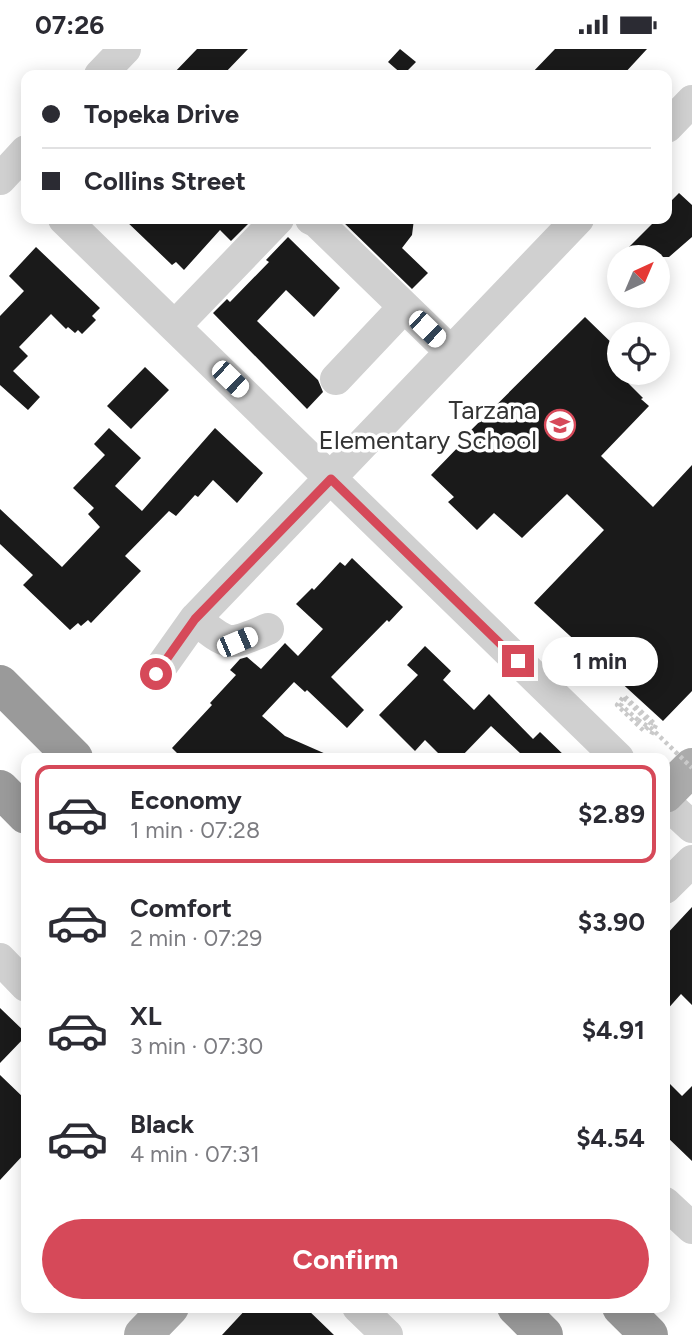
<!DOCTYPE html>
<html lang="en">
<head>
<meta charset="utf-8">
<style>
	body { margin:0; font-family:Figtree,sans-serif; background:#f7f7f7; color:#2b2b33; height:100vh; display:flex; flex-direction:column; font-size:26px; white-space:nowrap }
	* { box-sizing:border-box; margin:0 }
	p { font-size:23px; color:#7c7c81 }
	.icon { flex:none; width:38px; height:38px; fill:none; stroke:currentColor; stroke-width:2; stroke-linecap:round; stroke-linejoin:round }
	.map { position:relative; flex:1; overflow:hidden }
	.drawer { position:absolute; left:21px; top:704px; width:649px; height:560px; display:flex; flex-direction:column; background:#fff; border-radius:14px; box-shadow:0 4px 18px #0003 }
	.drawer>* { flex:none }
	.top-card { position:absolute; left:21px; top:21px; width:651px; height:154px; border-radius:14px; box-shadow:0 4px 18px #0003; display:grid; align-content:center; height:154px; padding:0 21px; background:#fff }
	.needle { width:46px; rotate:44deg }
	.fabs { position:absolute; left:607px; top:196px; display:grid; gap:14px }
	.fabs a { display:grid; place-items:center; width:63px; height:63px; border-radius:50%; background:#fff; box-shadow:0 4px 18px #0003; font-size:35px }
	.end { position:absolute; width:32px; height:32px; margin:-16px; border:9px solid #d64959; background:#fff; box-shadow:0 0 0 4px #fff }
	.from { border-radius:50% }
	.bubble { position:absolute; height:49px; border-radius:24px; background:#fff; box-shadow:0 4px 18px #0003; font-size:23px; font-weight:700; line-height:49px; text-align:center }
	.car { position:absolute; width:21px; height:42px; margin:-21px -10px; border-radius:9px; box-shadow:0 0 5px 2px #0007; background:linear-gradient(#fff 24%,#345 0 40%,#fff 0 76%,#345 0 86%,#fff 0) }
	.top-card b { display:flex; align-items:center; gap:24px; height:66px; font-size:26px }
	.top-card b+b { border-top:2px solid #e1e1e2 }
	.top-card i { width:18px; height:18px; background:#2b2b33 }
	ul { padding:12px 0 0; list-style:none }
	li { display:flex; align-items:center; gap:21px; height:98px; margin:0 14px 10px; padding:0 7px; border:4px solid transparent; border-radius:14px }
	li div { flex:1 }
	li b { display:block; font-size:26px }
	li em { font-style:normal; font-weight:700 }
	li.active { border-color:#d64959 }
	li>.icon { width:63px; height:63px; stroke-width:1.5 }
	.primary-button { display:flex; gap:14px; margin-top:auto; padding:14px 21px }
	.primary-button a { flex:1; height:80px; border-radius:42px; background:#d64959; color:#fff; font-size:28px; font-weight:700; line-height:80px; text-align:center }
	.status { display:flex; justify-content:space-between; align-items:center; height:49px; padding:0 35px; background:#fff; direction:ltr }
	.status svg { height:19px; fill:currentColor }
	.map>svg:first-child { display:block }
</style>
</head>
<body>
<div class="status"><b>07:26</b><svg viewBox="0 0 49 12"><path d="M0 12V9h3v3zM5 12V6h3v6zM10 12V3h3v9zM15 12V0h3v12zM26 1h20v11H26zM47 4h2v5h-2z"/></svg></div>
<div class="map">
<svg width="692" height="1286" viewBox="0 0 692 1286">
	<rect width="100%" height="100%" fill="#fff"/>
	<!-- building -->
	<path fill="#1a1a1a" d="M 197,0 L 248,0 L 223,26 L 172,26 Z
		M 400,0 L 416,13 L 403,26 L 388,13 Z
		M 555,0 L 647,0 L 623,26 L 530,26 Z
		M 679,144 L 692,156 L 692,188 L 669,208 L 619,208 L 657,170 L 667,170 L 667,156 Z
		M 124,170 L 253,170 L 231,192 L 220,181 L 184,221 L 176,213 L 172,216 Z
		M 340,170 L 414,170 L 412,186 L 402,199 L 428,224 L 412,240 Z
		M 288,188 L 340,239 L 314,268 L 286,241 L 257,272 L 318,331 L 323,343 L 307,360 L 213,264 L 227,250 L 230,253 L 269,213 L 266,211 Z
		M 36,198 L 100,259 L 92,267 L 96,271 L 82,285 L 78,281 L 75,284 L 68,278 L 66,280 L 51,265 L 19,298 L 28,307 L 13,322 L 40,348 L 28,361 L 0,336 L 0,267 L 24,242 L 9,227 Z
		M 585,268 L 620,302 L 620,326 L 643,349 L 641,350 L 649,357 L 601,407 L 653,458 L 692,416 L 692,642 L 663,672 L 534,554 L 604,481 L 567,445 L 522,489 L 494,464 L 477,481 L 448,453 L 454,448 L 431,426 L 465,391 L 463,389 Z
		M 145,318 L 169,341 L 131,380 L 107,357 Z
		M 109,379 L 141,409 L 115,437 L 142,462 L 215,379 L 263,424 L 237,454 L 213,431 L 198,448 L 195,446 L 176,467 L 169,462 L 125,507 L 141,522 L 91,574 L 88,571 L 81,577 L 78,574 L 70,581 L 23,536 L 33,526 L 0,495 L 0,460 L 62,518 L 100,478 L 88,465 L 94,459 L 73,439 L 105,406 L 94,395 Z
		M 352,509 L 403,558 L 389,573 L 387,571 L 331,628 L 364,661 L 347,679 L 307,641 L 305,643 L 294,633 L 262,667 L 285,687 L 335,709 L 182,709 L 172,699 L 212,656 L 210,654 L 236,626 L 230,621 L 240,610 L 247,608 L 261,620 L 285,594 L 298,607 L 323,580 L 296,555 L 312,539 L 314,541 L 340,513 L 345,517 Z
		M 425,597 L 451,622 L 443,631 L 474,661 L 489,645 L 533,690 L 540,683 L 567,709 L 515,709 L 520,704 L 491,677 L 460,709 L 443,709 L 425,691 L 415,702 L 379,666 L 418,626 L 407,616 Z
		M 692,858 L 692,956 L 681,945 L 665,963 L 665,887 Z
		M 0,959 L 26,984 L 26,987 L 0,1014 Z
		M 0,1026 L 26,1051 L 26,1103 L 0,1131 Z
		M 665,1030 L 682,1047 L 692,1037 L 692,1112 L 665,1086 Z
		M 248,1258 L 305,1258 L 334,1286 L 222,1286 Z"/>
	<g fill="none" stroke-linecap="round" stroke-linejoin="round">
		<!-- path -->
		<path stroke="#cacaca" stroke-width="4.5" stroke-dasharray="3.5 3.5" stroke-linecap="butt" d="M 638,671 L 621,656 L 625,650 L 651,675 L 644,682 L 617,656 L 624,647 L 656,676 L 651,686"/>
		<!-- minor -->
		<path stroke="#d0d0d0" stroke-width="32" d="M 100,26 L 125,0
			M 667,78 L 692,52
			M 0,130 L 26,102
			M 64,170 L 618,709
			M 311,170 L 317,173 L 450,302
			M 175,277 L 278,170
			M 336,330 L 404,258
			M 195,570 C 230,598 228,597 268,580
			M 156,625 L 195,570 L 578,170
			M 665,753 L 692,778
			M 665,839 L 692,812
			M 0,910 L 26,937
			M 665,1154 L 692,1179
			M 358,1258 L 387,1286"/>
		<!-- major -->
		<path stroke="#ababab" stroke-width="38" d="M 665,745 L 692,718
			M 143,1286 L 170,1258"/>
		<!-- highway -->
		<path stroke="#9a9a9a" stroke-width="38" d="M 0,635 L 74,709
			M 0,740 L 26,766
			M 516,1258 L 544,1286
			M 621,1258 L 649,1286"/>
		<!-- path-bridge -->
		<path stroke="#cacaca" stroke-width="4.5" stroke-dasharray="3.5 3.5" stroke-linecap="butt" d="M 638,671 L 652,680 L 692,719"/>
	</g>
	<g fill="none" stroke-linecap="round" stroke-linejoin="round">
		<!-- route -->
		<path stroke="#d64959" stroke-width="9" d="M 156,625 L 195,570 L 331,430 L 518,612"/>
	</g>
	<!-- icons -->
	<defs>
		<g id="school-ring" transform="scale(1.575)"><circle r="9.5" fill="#fff" stroke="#d64959" stroke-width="1.5"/><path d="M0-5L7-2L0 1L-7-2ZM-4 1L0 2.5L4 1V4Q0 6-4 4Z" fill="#d64959"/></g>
	</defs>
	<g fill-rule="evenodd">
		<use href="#school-ring" x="560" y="376"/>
	</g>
	<g text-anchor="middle" stroke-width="7" stroke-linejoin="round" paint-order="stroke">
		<!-- poi labels -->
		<g font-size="26" fill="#333" stroke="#fff" text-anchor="end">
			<text x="537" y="370">Tarzana<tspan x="537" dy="30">Elementary School</tspan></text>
		</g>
	</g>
</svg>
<div class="fabs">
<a><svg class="needle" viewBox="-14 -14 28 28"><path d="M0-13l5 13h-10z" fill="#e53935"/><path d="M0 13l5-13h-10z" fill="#7c7c81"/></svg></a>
<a><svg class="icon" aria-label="locate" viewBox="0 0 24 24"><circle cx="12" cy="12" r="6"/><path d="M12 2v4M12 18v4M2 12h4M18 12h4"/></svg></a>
</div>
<i class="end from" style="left:156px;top:625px"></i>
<i class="end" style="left:518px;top:612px"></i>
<div class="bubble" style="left:542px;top:588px;width:116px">1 min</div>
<i class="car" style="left:427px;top:280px;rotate:134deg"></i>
<i class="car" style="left:230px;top:330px;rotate:134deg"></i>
<i class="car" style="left:237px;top:593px;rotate:67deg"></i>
<div class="top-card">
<b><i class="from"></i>Topeka Drive</b>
<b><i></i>Collins Street</b>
</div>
<section class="drawer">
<ul>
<li class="active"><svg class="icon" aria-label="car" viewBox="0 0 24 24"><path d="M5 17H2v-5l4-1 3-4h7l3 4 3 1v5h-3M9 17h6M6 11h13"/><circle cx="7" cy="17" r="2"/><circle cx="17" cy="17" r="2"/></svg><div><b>Economy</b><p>1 min · 07:28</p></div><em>$2.89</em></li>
<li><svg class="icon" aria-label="car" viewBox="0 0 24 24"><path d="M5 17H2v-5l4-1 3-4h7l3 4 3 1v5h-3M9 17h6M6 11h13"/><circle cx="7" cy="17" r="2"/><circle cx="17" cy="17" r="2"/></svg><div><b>Comfort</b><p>2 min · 07:29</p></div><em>$3.90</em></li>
<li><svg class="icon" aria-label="car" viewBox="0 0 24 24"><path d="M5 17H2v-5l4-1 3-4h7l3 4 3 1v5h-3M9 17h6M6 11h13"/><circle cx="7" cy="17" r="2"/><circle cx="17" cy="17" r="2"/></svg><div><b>XL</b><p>3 min · 07:30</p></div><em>$4.91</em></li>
<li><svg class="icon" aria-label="car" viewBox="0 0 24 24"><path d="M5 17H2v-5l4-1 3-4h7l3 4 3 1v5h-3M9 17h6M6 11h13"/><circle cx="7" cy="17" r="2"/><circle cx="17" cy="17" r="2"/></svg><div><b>Black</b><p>4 min · 07:31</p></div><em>$4.54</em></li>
</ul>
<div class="primary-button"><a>Confirm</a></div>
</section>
</div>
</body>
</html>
